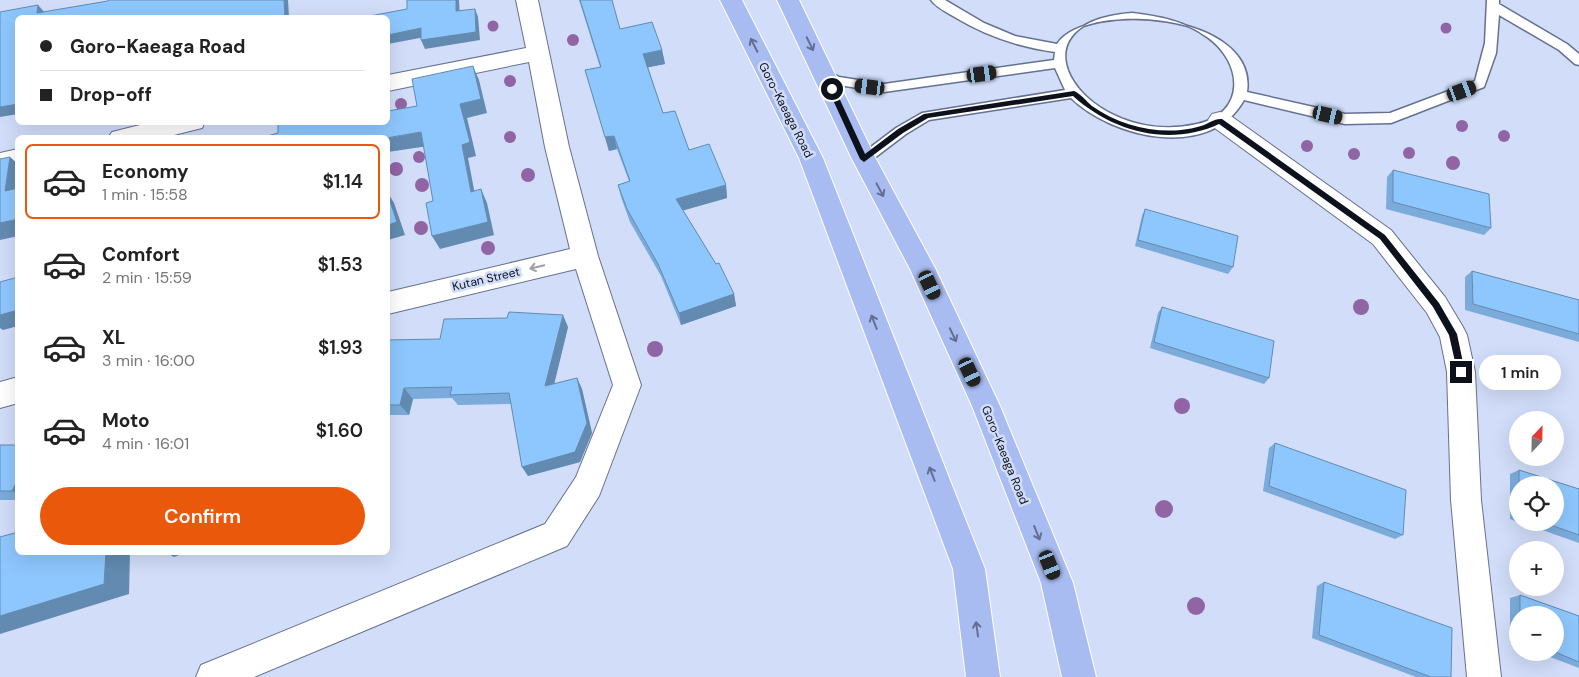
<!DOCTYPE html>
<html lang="en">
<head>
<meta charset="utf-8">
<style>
	body { margin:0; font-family:"DM Sans",sans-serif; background:#f2f2f2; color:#222; height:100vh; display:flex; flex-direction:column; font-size:19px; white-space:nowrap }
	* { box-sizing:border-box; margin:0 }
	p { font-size:16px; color:#767676 }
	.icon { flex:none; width:28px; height:28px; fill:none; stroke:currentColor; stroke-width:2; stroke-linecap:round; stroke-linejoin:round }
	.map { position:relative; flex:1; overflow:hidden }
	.drawer { position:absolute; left:15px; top:135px; width:375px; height:420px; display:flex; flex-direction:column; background:#fff; border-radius:8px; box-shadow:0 5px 20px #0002 }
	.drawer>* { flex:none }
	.banner { position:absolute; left:15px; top:15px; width:375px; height:110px; border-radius:8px; box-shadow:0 5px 20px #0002; display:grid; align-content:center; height:110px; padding:0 25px; background:#fff }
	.needle { width:32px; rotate:22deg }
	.controls { position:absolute; left:1509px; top:411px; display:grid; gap:10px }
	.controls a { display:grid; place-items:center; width:55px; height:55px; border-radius:50%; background:#fff; box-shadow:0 5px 20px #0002; font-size:25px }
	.end { position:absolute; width:22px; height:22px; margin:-11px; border:6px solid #0c111c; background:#fff; box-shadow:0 0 0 2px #fff }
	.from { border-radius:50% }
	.bubble { position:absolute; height:35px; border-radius:18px; background:#fff; box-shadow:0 5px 20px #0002; font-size:16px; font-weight:600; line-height:35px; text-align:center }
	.car { position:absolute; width:15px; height:30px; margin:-15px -8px; border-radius:6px; box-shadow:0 0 4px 1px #0007; background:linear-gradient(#222 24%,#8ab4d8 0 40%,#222 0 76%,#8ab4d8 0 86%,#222 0) }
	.banner b { display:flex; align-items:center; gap:18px; height:48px; font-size:19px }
	.banner b+b { border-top:1px solid #e0e0e0 }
	.banner i { width:12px; height:12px; background:#222 }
	ul { padding:9px 0 0; list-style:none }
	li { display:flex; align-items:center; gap:15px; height:75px; margin:0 10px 8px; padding:0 15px; border:2px solid transparent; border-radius:8px }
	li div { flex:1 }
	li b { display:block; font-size:19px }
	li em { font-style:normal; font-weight:600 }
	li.selected { border-color:#ea580c }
	li>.icon { width:45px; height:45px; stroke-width:1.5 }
	.button { display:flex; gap:10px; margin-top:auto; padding:10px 25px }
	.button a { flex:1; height:58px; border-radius:30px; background:#ea580c; color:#fff; font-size:20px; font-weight:600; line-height:58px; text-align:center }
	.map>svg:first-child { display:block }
</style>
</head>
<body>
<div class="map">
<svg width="1579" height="677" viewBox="0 0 1579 677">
	<rect width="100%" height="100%" fill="#d1ddf9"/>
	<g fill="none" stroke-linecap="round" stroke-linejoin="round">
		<!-- lane casing -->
		<g stroke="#657190" stroke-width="3">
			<path id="lane" d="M 931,0 L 945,0 L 984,23 L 1015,36 L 1057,44 C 1085,0 1259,12 1247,92 L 1345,114 L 1390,113 L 1475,81 L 1485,43 L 1487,0 L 1499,0 L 1499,4 L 1567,44 L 1579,54 L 1579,65 L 1575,64 L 1559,50 L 1499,15 L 1496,53 L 1484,87 L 1391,123 L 1345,124 L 1244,100 C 1210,161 1112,138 1071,98 L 929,120 L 906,134 L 869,162 L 859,162 L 857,159 L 859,156 L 896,128 L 922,113 L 1065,90 L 1055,68 L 884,92 L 832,84 L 817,72 L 819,69 L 823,68 L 839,77 L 884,84 L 1054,60 L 1055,52 C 1018,47 984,35 953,16 C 946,12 936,7 931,0 ZM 1132,13 C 1158,16 1185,21 1207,37 C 1243,62 1247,113 1197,124 C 1088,149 999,23 1132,13 Z"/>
		</g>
		<!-- street casing -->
		<g stroke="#657190" stroke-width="2">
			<path id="street" d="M 516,0 L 538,0 L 569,147 L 598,256 L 641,385 L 599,496 L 567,546 L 254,677 L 196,677 L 201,665 L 545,524 L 576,477 L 613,385 L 576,269 L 388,314 L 388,292 L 570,249 L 545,147 L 529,62 L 388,91 L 388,75 L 526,48 Z
				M 1220,112 L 1228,114 L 1391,230 L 1445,297 L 1463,327 L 1467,335 L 1475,372 L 1481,500 L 1501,677 L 1467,677 L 1451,500 L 1447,372 L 1440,337 L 1427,313 L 1373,244 L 1212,126 L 1208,120 L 1212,114 Z
				M 152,122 L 205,122 L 202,128 L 162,138 L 108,138 L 112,132 Z
				M 18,149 L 18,167 L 0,171 L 0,153 Z
				M 18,377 L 18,403 L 0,408 L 0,382 Z"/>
		</g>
		<!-- primary casing -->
		<g stroke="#fff" stroke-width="2">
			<path id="primary" d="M 720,0 L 742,0 L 823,158 L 985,569 L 1000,677 L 966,677 L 953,569 L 799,158 Z
				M 777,0 L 799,0 L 876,159 L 935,268 L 1000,406 L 1073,583 L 1096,677 L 1062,677 L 1041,583 L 972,406 L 910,269 L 852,159 Z"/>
		</g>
		<!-- lane -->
		<use href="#lane" fill="#fff" fill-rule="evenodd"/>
		<!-- street -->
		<use href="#street" fill="#fff" fill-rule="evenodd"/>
		<!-- primary -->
		<use href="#primary" fill="#a9bcf2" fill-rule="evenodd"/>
	</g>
	<!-- trees -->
	<g fill="#9165a3">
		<circle cx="493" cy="26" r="5.5"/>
		<circle cx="1446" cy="28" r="5.5"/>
		<circle cx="573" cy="40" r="6"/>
		<circle cx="510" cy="81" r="6"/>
		<circle cx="401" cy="104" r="6"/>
		<circle cx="1462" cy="126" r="6"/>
		<circle cx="1504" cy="136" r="6"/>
		<circle cx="510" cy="137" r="6"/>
		<circle cx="1307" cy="146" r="6"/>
		<circle cx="1409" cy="153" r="6"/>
		<circle cx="1354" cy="154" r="6"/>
		<circle cx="419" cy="157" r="6"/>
		<circle cx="1453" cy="163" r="7"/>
		<circle cx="396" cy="169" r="7"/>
		<circle cx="528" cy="175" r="7"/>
		<circle cx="422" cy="185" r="7"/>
		<circle cx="421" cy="228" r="7"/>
		<circle cx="488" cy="248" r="7"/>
		<circle cx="1361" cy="307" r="8"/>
		<circle cx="655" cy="349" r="8"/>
		<circle cx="1182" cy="406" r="8"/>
		<circle cx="1164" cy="509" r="9"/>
		<circle cx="1196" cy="606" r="9"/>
	</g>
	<!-- wall -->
	<path fill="#7aabda" d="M 579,0 L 612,0 L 620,29 L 662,50 L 665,64 L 648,67 L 663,113 L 689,150 L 726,185 L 727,198 L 683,210 L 734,294 L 736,306 L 681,325 L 661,276 L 630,222 L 621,197 L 618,185 L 629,181 L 617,149 L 609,151 L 589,84 L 585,70 L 600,67 Z
		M 1393,170 L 1491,228 L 1484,235 L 1386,209 L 1387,177 Z
		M 1145,209 L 1233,267 L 1228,274 L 1135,246 L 1142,216 Z
		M 1472,271 L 1579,300 L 1579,342 L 1465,310 L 1465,277 Z
		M 1162,307 L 1269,378 L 1264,384 L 1150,348 L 1158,313 Z
		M 568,327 L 554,384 L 577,378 L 582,389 L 592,433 L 580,462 L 528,476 L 511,404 L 458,405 L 452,398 L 413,399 L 409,415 L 388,415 L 388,340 L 440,339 Z
		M 1275,443 L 1403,535 L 1395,539 L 1263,491 L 1269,448 Z
		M 0,445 L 18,445 L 18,500 L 0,500 Z
		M 1519,470 L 1579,489 L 1579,543 L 1520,522 L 1555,522 L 1555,485 L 1518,485 L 1518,522 L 1510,519 L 1510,474 Z
		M 1324,582 L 1451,677 L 1416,677 L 1312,638 L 1317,586 Z
		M 1520,595 L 1579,616 L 1579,668 L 1537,652 L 1555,652 L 1555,615 L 1518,615 L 1518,645 L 1510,642 L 1510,598 Z"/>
	<!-- shaded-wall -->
	<path fill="#638bb1" d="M 284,0 L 288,0 L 289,18 L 285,18 Z
		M 456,0 L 459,0 L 460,20 L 456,11 Z
		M 38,5 L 46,14 L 37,13 Z
		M 475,9 L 478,17 L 480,40 L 425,49 L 421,40 Z
		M 421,28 L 425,37 L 388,44 L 388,35 Z
		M 662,50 L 665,64 L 645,68 L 643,54 Z
		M 473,66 L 479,80 L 487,113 L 467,118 L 476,156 L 468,158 L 477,205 L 471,192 L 462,145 L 460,104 Z
		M 18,104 L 18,114 L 0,117 L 0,107 Z
		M 421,132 L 428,146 L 388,152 L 388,138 Z
		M 614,136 L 617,149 L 609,151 L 605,137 Z
		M 10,157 L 18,164 L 18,202 L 5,191 Z
		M 726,185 L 727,198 L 678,212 L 676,199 Z
		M 481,189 L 487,203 L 494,235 L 440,249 L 432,236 Z
		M 388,193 L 394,203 L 405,235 L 388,240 Z
		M 18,219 L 18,236 L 0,240 L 0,223 Z
		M 734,294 L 736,306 L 681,325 L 679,313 Z
		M 18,310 L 18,326 L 3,330 L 0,328 L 0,315 Z
		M 563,315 L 568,327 L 551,397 L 545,386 Z
		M 577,378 L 582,389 L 592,433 L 580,462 L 528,476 L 522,467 Z
		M 404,388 L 413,399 L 409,415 L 400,405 Z
		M 18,479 L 18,494 L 12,491 Z
		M 106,552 L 130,552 L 129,594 L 0,634 L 0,616 Z
		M 165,552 L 187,552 L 174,557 Z"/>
	<!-- building -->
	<path fill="#8ec7fd" stroke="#638bb1" d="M 108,0 L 284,0 L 285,18 L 18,18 L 18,104 L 0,107 L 0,12 L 38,5 L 37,13 L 108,1 Z
		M 407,0 L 456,0 L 456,11 L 475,9 L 476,32 L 421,40 L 421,28 L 388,35 L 388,18 L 359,18 L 407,9 Z
		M 580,0 L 612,0 L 620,29 L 652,22 L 662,50 L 643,54 L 663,113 L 675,111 L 689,150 L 709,144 L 726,185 L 676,199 L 716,264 L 719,263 L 734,294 L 679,313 L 658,264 L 627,209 L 618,185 L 630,181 L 614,136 L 605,137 L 585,70 L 601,67 Z
		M 473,66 L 481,99 L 460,104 L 470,142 L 462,145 L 471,192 L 481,189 L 488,222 L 432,236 L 426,203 L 433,201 L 421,132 L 386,138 L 260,138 L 278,133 L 278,122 L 388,122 L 388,111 L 417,106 L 412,79 Z
		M 10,157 L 5,191 L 18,188 L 18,219 L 0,223 L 0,159 Z
		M 1393,170 L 1489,194 L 1491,228 L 1393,202 Z
		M 388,195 L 397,222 L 388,225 Z
		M 1145,209 L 1238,236 L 1233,267 L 1138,240 Z
		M 1472,271 L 1579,300 L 1579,334 L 1473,304 Z
		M 18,277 L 18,310 L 0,315 L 0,282 Z
		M 1162,307 L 1274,341 L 1269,378 L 1154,342 Z
		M 509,312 L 563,315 L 545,386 L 577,378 L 587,423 L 575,452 L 522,467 L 509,393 L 450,395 L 452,387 L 404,388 L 400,405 L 388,405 L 388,340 L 440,339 L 444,319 L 507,318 Z
		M 1275,443 L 1406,490 L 1403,535 L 1269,486 Z
		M 0,445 L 18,445 L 18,479 L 12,491 L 0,491 Z
		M 1519,470 L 1579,489 L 1579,535 L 1542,522 L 1555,522 L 1555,485 L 1519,485 Z
		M 18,532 L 18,552 L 106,552 L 104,584 L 0,616 L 0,537 Z
		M 1324,582 L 1452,628 L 1451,677 L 1431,677 L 1319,635 Z
		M 1520,595 L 1579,616 L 1579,662 L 1555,652 L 1555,615 L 1520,615 Z"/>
	<!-- one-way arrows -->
	<defs><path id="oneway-shaft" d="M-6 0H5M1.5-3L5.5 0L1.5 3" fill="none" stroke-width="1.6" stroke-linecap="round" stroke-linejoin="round" transform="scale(1.25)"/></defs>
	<g stroke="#626f92">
		<use href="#oneway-shaft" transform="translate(810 44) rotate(64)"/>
		<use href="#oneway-shaft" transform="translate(754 45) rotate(-117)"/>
		<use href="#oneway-shaft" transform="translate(880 190) rotate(62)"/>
		<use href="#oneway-shaft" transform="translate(874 322) rotate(-111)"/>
		<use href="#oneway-shaft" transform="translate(953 335) rotate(65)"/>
		<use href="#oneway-shaft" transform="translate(932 474) rotate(-111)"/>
		<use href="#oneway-shaft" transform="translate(1037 533) rotate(68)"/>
		<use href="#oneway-shaft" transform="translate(977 629) rotate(-98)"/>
	</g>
	<use stroke="#9ea0a4" href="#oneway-shaft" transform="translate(537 267) rotate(167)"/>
	<!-- route -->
	<path fill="#0c111c" d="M 829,87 L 835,89 L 865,154 L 898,129 L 924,114 L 1074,91 C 1081,94 1086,101 1092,106 C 1117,124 1151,133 1181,130 C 1188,129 1195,128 1201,126 C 1208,124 1215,118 1222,119 L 1385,235 L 1439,303 L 1457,334 L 1465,372 L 1464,375 L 1458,375 L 1449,335 L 1433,307 L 1380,239 L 1219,124 C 1169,147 1113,132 1073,96 L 928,118 L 903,133 L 864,162 L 860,159 L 828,89 Z"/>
	<g text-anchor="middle" stroke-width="5" stroke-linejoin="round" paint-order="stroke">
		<!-- street labels -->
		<g font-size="12" fill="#0c111c" stroke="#d1ddf9">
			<text transform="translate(786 110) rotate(63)" y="4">Goro-Kaeaga Road</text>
			<text transform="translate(486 279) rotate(-13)" y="4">Kutan Street</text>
			<text transform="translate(1005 455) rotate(68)" y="4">Goro-Kaeaga Road</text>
		</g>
	</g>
</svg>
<div class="controls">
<a><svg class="needle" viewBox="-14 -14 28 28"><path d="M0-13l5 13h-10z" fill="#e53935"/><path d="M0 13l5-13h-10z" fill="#767676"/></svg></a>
<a><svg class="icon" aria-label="locate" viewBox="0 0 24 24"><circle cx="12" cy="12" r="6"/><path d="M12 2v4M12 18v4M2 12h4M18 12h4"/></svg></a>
<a>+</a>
<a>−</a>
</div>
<i class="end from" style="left:832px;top:89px"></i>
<i class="end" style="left:1461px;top:372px"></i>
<div class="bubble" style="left:1479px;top:355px;width:82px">1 min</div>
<i class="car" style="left:982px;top:74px;rotate:82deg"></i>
<i class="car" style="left:870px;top:87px;rotate:277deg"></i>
<i class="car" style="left:1462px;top:91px;rotate:70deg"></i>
<i class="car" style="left:1328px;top:115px;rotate:103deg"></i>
<i class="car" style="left:930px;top:285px;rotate:155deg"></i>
<i class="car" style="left:970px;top:372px;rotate:155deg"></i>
<i class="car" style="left:1050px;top:565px;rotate:158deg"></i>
<div class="banner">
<b><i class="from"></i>Goro-Kaeaga Road</b>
<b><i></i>Drop-off</b>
</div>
<section class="drawer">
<ul>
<li class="selected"><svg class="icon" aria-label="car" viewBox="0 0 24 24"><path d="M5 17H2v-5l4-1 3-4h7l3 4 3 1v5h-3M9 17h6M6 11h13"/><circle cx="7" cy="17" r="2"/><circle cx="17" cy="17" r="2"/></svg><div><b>Economy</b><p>1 min · 15:58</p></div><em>$1.14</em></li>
<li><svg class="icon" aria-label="car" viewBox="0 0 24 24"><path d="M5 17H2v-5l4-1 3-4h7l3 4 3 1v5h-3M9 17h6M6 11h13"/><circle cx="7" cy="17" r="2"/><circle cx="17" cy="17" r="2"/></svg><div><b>Comfort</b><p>2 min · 15:59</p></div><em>$1.53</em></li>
<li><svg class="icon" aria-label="car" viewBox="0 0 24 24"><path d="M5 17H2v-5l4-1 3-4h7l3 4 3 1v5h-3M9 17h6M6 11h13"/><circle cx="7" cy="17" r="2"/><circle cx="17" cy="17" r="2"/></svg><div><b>XL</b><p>3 min · 16:00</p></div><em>$1.93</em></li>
<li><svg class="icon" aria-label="car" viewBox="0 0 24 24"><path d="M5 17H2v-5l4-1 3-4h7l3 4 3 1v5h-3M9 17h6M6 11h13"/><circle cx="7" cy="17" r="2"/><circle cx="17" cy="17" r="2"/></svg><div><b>Moto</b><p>4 min · 16:01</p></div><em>$1.60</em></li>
</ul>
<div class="button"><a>Confirm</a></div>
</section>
</div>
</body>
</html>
